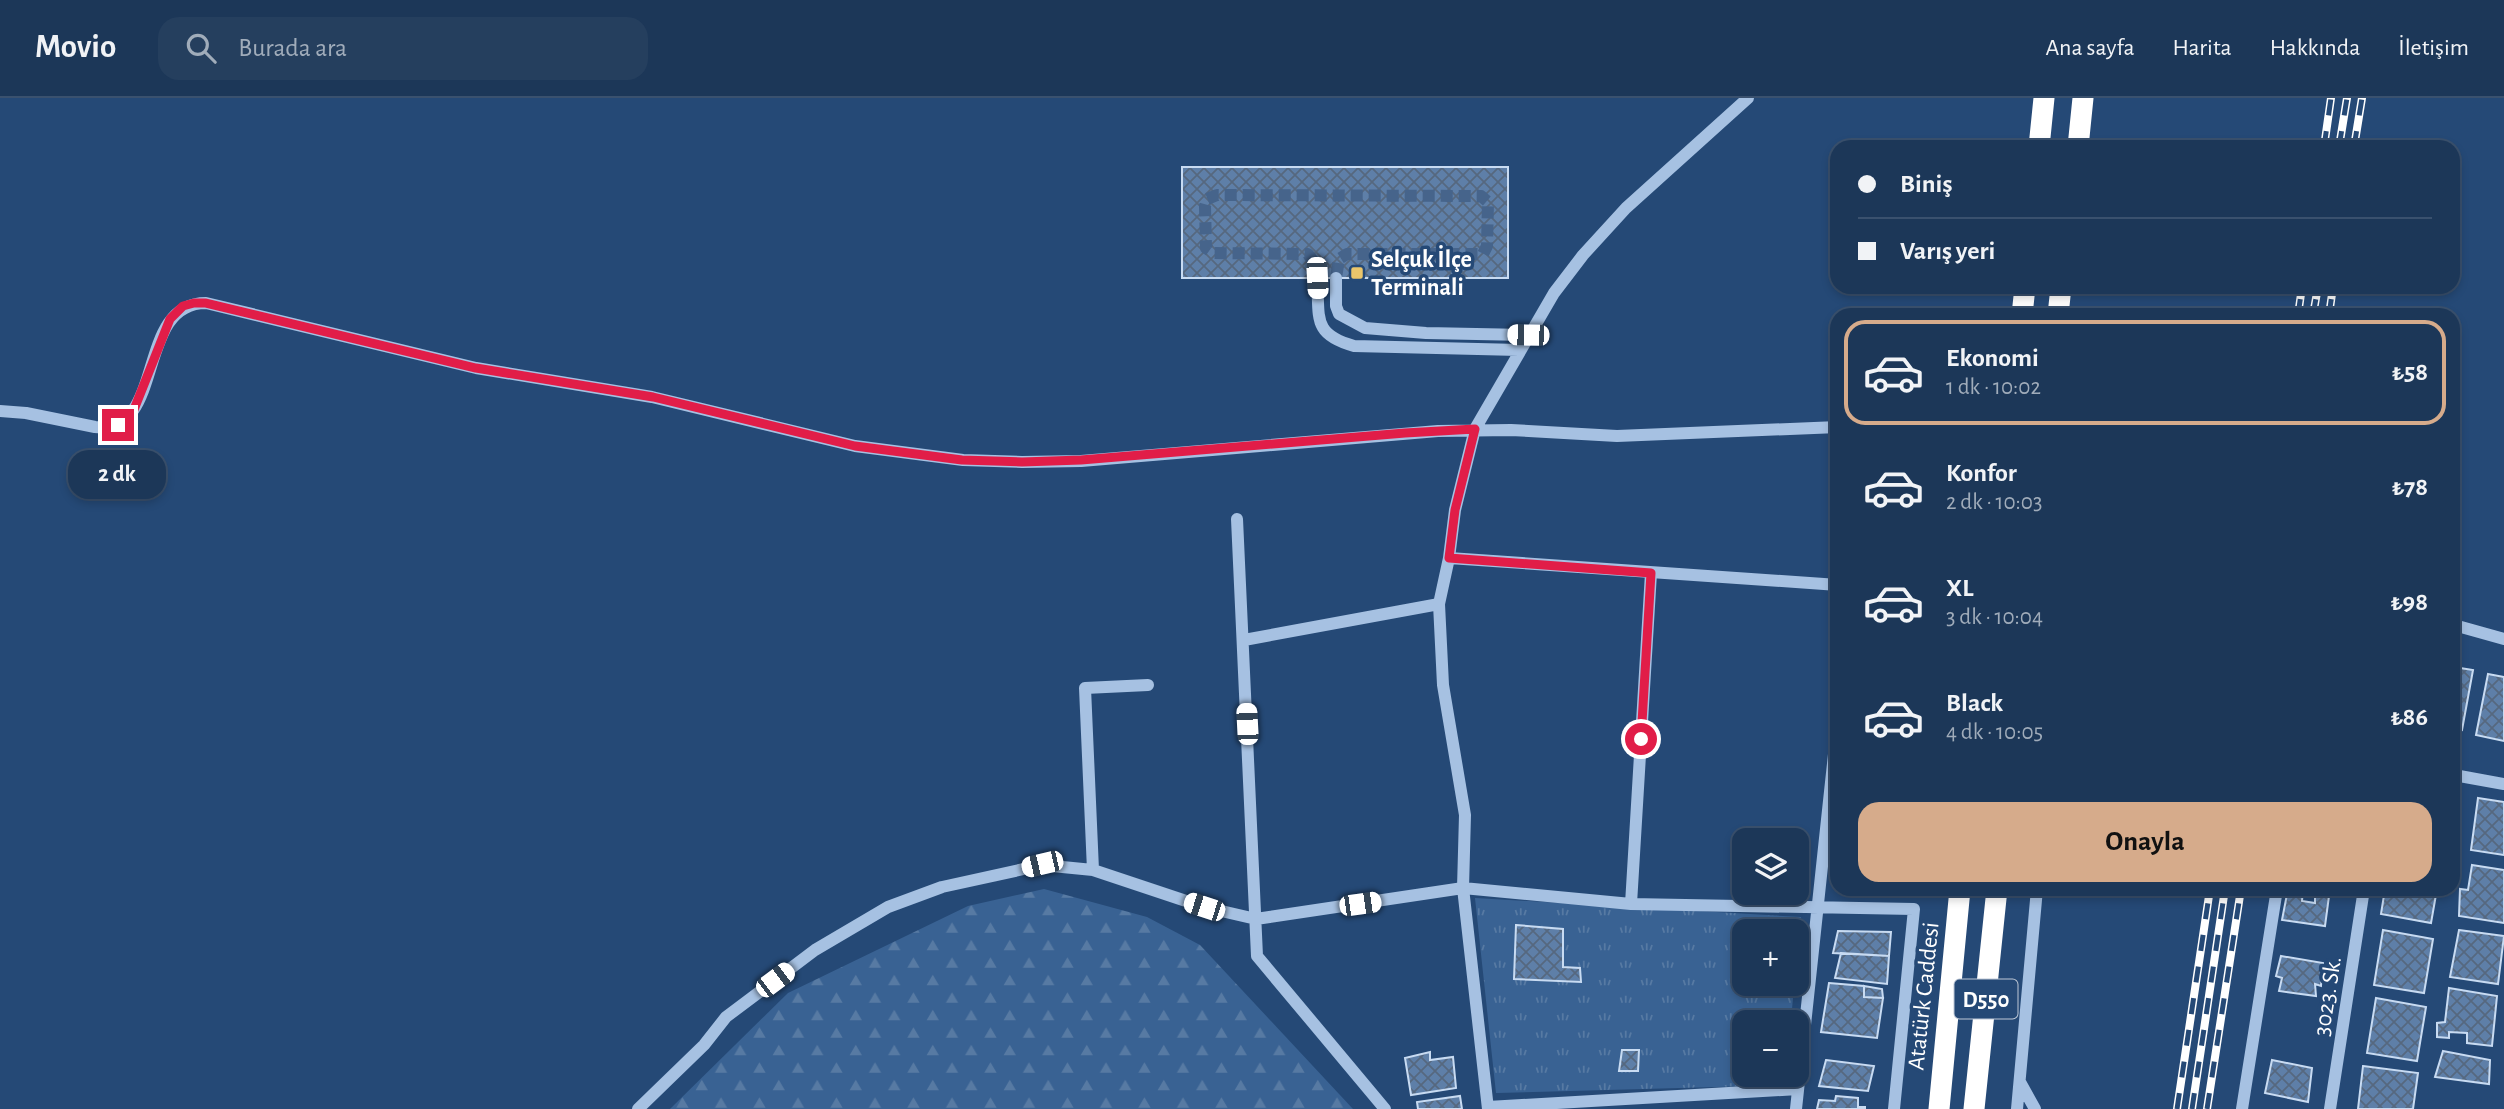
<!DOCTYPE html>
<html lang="tr">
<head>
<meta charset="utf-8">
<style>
	body { margin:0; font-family:"Alegreya Sans",sans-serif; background:#253f5e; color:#f1f3f6; height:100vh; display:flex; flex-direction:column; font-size:26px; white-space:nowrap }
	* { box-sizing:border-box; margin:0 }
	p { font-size:23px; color:#a0acba }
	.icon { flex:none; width:38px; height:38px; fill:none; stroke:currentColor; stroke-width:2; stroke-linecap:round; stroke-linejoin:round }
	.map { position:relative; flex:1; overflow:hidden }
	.sheet { position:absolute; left:1830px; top:210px; width:630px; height:588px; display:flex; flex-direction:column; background:#1c3758; border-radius:21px; box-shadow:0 4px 10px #0003,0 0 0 2px #3a516e }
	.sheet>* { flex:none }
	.banner { position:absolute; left:1830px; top:42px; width:630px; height:154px; border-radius:21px; box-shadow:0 4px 10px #0003,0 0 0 2px #3a516e; display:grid; align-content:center; height:154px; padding:0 28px; background:#1c3758 }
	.tools { position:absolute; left:1732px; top:730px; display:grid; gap:14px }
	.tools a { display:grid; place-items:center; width:77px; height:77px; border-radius:14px; background:#1c3758; box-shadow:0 4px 10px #0003,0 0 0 2px #3a516e; font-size:35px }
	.end { position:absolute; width:32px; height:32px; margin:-16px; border:9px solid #e11d48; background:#fff; box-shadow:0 0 0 4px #fff }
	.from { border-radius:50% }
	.bubble { position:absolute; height:49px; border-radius:21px; background:#1c3758; box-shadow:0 4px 10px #0003,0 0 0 2px #3a516e; font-size:23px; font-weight:700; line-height:49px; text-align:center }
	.car { position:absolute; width:21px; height:42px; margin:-21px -10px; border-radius:9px; box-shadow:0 0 5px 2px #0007; background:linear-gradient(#fff 24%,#345 0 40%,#fff 0 76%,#345 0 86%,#fff 0) }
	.banner b { display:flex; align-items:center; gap:24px; height:66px; font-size:26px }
	.banner b+b { border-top:2px solid #3a516e }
	.banner i { width:18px; height:18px; background:#f1f3f6 }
	ul { padding:12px 0 0; list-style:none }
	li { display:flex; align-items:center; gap:21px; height:105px; margin:0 14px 10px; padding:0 14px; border:4px solid transparent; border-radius:21px }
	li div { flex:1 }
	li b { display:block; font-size:26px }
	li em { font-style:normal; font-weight:700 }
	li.selected { border-color:#d6ab8b }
	li>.icon { width:63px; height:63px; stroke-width:1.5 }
	.button { display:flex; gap:14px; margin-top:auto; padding:14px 28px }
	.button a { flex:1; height:80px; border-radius:21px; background:#d6ab8b; color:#111; font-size:28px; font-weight:700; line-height:80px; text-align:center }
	header { display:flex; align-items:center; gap:42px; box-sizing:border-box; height:98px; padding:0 35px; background:#1c3758; border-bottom:2px solid #3a516e }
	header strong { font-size:33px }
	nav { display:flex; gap:38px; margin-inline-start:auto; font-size:24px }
	.search { width:490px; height:63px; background:#253f5e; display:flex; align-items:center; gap:18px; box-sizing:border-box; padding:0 24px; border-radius:21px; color:#a0acba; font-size:26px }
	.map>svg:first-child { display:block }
</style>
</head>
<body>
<header>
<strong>Movio</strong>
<div class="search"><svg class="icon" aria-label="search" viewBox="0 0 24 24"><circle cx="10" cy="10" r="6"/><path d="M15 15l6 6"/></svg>Burada ara</div>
<nav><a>Ana sayfa</a><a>Harita</a><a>Hakkında</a><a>İletişim</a></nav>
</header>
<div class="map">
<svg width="2504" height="1011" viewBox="0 0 2504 1011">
	<defs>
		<pattern id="forest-firs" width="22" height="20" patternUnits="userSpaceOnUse" patternTransform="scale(1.75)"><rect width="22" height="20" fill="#396293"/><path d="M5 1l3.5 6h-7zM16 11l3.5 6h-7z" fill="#577aa3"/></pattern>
		<pattern id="park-tufts" width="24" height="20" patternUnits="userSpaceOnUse" patternTransform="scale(1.75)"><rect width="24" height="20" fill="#396293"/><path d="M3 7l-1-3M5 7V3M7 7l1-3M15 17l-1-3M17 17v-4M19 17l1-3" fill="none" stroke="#577aa3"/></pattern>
		<pattern id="building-cross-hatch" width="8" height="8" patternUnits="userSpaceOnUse" patternTransform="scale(1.75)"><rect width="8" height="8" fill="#5e7fa8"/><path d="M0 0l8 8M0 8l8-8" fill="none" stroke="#56687f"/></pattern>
	</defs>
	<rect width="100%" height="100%" fill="#254976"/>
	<!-- forest -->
	<path fill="url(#forest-firs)" d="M 1044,791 L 1147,819 L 1200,847 L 1353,1011 L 670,1011 L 788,895 L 968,808 Z"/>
	<!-- park -->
	<path fill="url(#park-tufts)" d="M 1475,800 L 1801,819 L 1797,854 L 1797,833 L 1745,833 L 1745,886 L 1794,886 L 1791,924 L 1745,924 L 1745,976 L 1786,977 L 1785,987 L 1496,995 Z"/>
	<!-- building -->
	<path fill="url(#building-cross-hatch)" stroke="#c8dbf2" stroke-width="2" d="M 1182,69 L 1508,69 L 1508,180 L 1182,180 Z
		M 2454,569 L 2473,572 L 2462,632 L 2454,630 Z
		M 2488,576 L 2504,579 L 2504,643 L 2476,637 Z
		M 2478,700 L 2504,704 L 2504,757 L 2471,752 Z
		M 2472,767 L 2504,772 L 2504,825 L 2459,818 L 2460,791 L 2468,792 Z
		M 2288,791 L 2303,791 L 2302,803 L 2315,805 L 2315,795 L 2329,798 L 2325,828 L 2282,822 Z
		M 2385,791 L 2437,791 L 2431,825 L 2381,816 Z
		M 1516,827 L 1563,831 L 1563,869 L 1580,870 L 1581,884 L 1514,881 Z
		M 2383,832 L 2433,841 L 2424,895 L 2374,887 Z
		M 2459,832 L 2504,838 L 2498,886 L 2450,879 Z
		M 1838,833 L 1891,834 L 1889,858 L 1833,855 Z
		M 1841,855 L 1889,858 L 1887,886 L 1835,880 Z
		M 2281,858 L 2323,865 L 2321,888 L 2315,886 L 2316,898 L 2279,893 L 2282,880 L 2276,878 Z
		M 1829,885 L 1864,888 L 1864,899 L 1883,900 L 1877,940 L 1821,934 Z
		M 1864,888 L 1882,891 L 1883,900 L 1864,899 Z
		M 2449,890 L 2497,898 L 2492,948 L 2467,945 L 2467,935 L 2449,934 L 2449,940 L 2437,939 L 2437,925 L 2445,924 Z
		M 2376,900 L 2426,909 L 2417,963 L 2367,955 Z
		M 1622,952 L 1639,952 L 1638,973 L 1619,973 Z
		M 2443,953 L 2490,962 L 2489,986 L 2435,979 Z
		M 1430,954 L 1430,962 L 1453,959 L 1456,990 L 1411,997 L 1405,960 Z
		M 1826,962 L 1874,968 L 1868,993 L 1819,988 Z
		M 2272,962 L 2312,970 L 2308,1004 L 2265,995 Z
		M 2363,968 L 2418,975 L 2413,1011 L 2358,1011 Z
		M 1460,998 L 1462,1011 L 1418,1011 L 1417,1004 Z
		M 1836,998 L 1858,1000 L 1858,1009 L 1865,1009 L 1865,1011 L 1817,1011 L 1819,1002 L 1835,1003 Z"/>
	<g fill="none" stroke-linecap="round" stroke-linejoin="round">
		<!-- minor-tunnel -->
		<path stroke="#46648b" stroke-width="12" stroke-dasharray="12 6" stroke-linecap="butt" d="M 1317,180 L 1316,167 L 1308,156 L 1213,155 L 1206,150 L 1205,108 L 1207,101 L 1217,97 L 1481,98 L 1488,104 L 1487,148 L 1483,156 L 1347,156 L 1339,161 L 1336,180"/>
		<!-- minor -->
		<path stroke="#a6c1e2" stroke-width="12" d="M 1317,180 C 1320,219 1311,236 1354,248 L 1519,252
			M 1336,180 L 1336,208 L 1339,216 L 1365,230 L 1426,235 L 1528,237
			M 0,313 L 26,315 L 95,329 C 167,337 134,205 206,205 L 476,270 L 652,299 L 855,348 L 963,362 L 1022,364 L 1081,363 L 1438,333 L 1511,332 L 1617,338 L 1838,329
			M 1237,421 L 1257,858 L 1385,1011
			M 1449,460 L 1838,487
			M 2454,527 L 2504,541
			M 1244,542 L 1439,506
			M 2454,677 L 2504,686
			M 1093,772 L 1085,590 L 1148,587
			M 1631,806 L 1651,475
			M 2020,984 L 2035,1011
			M 1488,1009 L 1798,991
			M 638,1011 L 704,947 L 726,919 L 815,852 L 888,809 L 942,789 L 1042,767 L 1093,772 L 1204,809 L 1256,821 L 1463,790 L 1631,806 L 1914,811 L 1894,1011
			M 1488,1011 L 1463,790 L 1465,717 L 1443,587 L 1439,506 L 1449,460 L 1455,412 L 1475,331 L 1554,195 L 1583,157 L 1626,110 L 1748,0
			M 1796,1011 L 1838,619
			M 2017,1011 L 2037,791
			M 2242,1011 L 2277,791
			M 2330,1011 L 2364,791"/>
		<!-- highway -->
		<path stroke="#fff" stroke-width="21" d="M 2039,49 L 2044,0
			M 2078,49 L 2083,0
			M 2022,217 L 2025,189
			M 2058,217 L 2061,189
			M 1939,1011 L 1960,791
			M 1974,1011 L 1997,791"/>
		<!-- rail casing -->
		<g stroke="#fff" stroke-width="8">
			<path id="rail" d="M 2324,49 L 2331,0
				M 2339,49 L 2347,0
				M 2354,49 L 2362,0
				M 2298,217 L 2302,189
				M 2313,217 L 2318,189
				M 2329,217 L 2333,189
				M 2177,1011 L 2210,791
				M 2192,1011 L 2225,791
				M 2207,1011 L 2241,791"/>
		</g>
		<!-- rail -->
		<use href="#rail" stroke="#254976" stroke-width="5" stroke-dasharray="16" stroke-linecap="butt"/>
	</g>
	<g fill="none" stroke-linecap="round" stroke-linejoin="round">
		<!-- route -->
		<path stroke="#e11d48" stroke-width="9" d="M 118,327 L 133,314 L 170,221 L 183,208 L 194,205 L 206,205 L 476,270 L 653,299 L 855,348 L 962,362 L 1022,364 L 1081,362 L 1405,335 L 1475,331 L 1455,412 L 1449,460 L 1651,475 L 1641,641"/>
	</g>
	<!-- markers -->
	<rect fill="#ebc66b" stroke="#254976" stroke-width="2.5" x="1350" y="168" width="14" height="14" rx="3.5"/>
	<g text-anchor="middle" stroke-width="7" stroke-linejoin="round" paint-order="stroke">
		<!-- shield labels -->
		<rect fill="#254976" stroke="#bec8d6" stroke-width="2" x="1954.5" y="881.5" width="63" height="39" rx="5"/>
		<g font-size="23" font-weight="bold" fill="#fff">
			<text x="1986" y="909">D550</text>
		</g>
		<!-- poi labels -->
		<g font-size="24" font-weight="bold" fill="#fff" stroke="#254976" text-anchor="start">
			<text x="1371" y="169">Selçuk İlçe<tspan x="1371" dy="28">Terminali</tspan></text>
		</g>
		<!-- street labels -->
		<g font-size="24" fill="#fff" stroke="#254976">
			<text transform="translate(1923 898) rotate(-84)" y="8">Atatürk Caddesi</text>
			<text transform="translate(2327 898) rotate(-81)" y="8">3023. Sk.</text>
		</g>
	</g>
</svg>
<div class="tools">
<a><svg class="icon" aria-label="layers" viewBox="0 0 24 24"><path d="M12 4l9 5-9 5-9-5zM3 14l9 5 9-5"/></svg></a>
<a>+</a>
<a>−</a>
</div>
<i class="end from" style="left:1641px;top:641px"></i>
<i class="end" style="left:118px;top:327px"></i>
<div class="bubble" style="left:68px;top:352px;width:98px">2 dk</div>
<i class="car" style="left:1317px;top:180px;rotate:177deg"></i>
<i class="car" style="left:1528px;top:237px;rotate:271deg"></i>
<i class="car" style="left:1247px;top:626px;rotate:357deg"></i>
<i class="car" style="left:1042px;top:766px;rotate:257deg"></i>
<i class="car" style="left:1360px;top:806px;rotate:82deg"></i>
<i class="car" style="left:1204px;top:809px;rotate:288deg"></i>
<i class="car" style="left:775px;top:882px;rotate:53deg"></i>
<div class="banner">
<b><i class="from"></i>Biniş</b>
<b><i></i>Varış yeri</b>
</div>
<section class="sheet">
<ul>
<li class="selected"><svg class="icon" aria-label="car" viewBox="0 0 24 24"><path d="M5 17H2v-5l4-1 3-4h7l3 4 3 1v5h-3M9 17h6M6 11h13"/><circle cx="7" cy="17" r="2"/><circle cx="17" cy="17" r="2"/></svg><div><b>Ekonomi</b><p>1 dk · 10:02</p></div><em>₺58</em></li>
<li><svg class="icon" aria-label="car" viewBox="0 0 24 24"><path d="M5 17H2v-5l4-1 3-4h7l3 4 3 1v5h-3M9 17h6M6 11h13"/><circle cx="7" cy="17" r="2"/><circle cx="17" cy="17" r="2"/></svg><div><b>Konfor</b><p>2 dk · 10:03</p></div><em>₺78</em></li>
<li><svg class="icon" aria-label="car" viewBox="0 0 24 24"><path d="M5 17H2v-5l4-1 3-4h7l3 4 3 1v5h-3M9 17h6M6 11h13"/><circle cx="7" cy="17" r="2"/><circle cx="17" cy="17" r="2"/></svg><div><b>XL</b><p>3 dk · 10:04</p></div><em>₺98</em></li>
<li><svg class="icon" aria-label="car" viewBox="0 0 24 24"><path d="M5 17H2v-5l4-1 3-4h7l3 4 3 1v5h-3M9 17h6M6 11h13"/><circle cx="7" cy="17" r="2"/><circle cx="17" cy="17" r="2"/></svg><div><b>Black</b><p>4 dk · 10:05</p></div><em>₺86</em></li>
</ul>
<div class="button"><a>Onayla</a></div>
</section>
</div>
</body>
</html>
